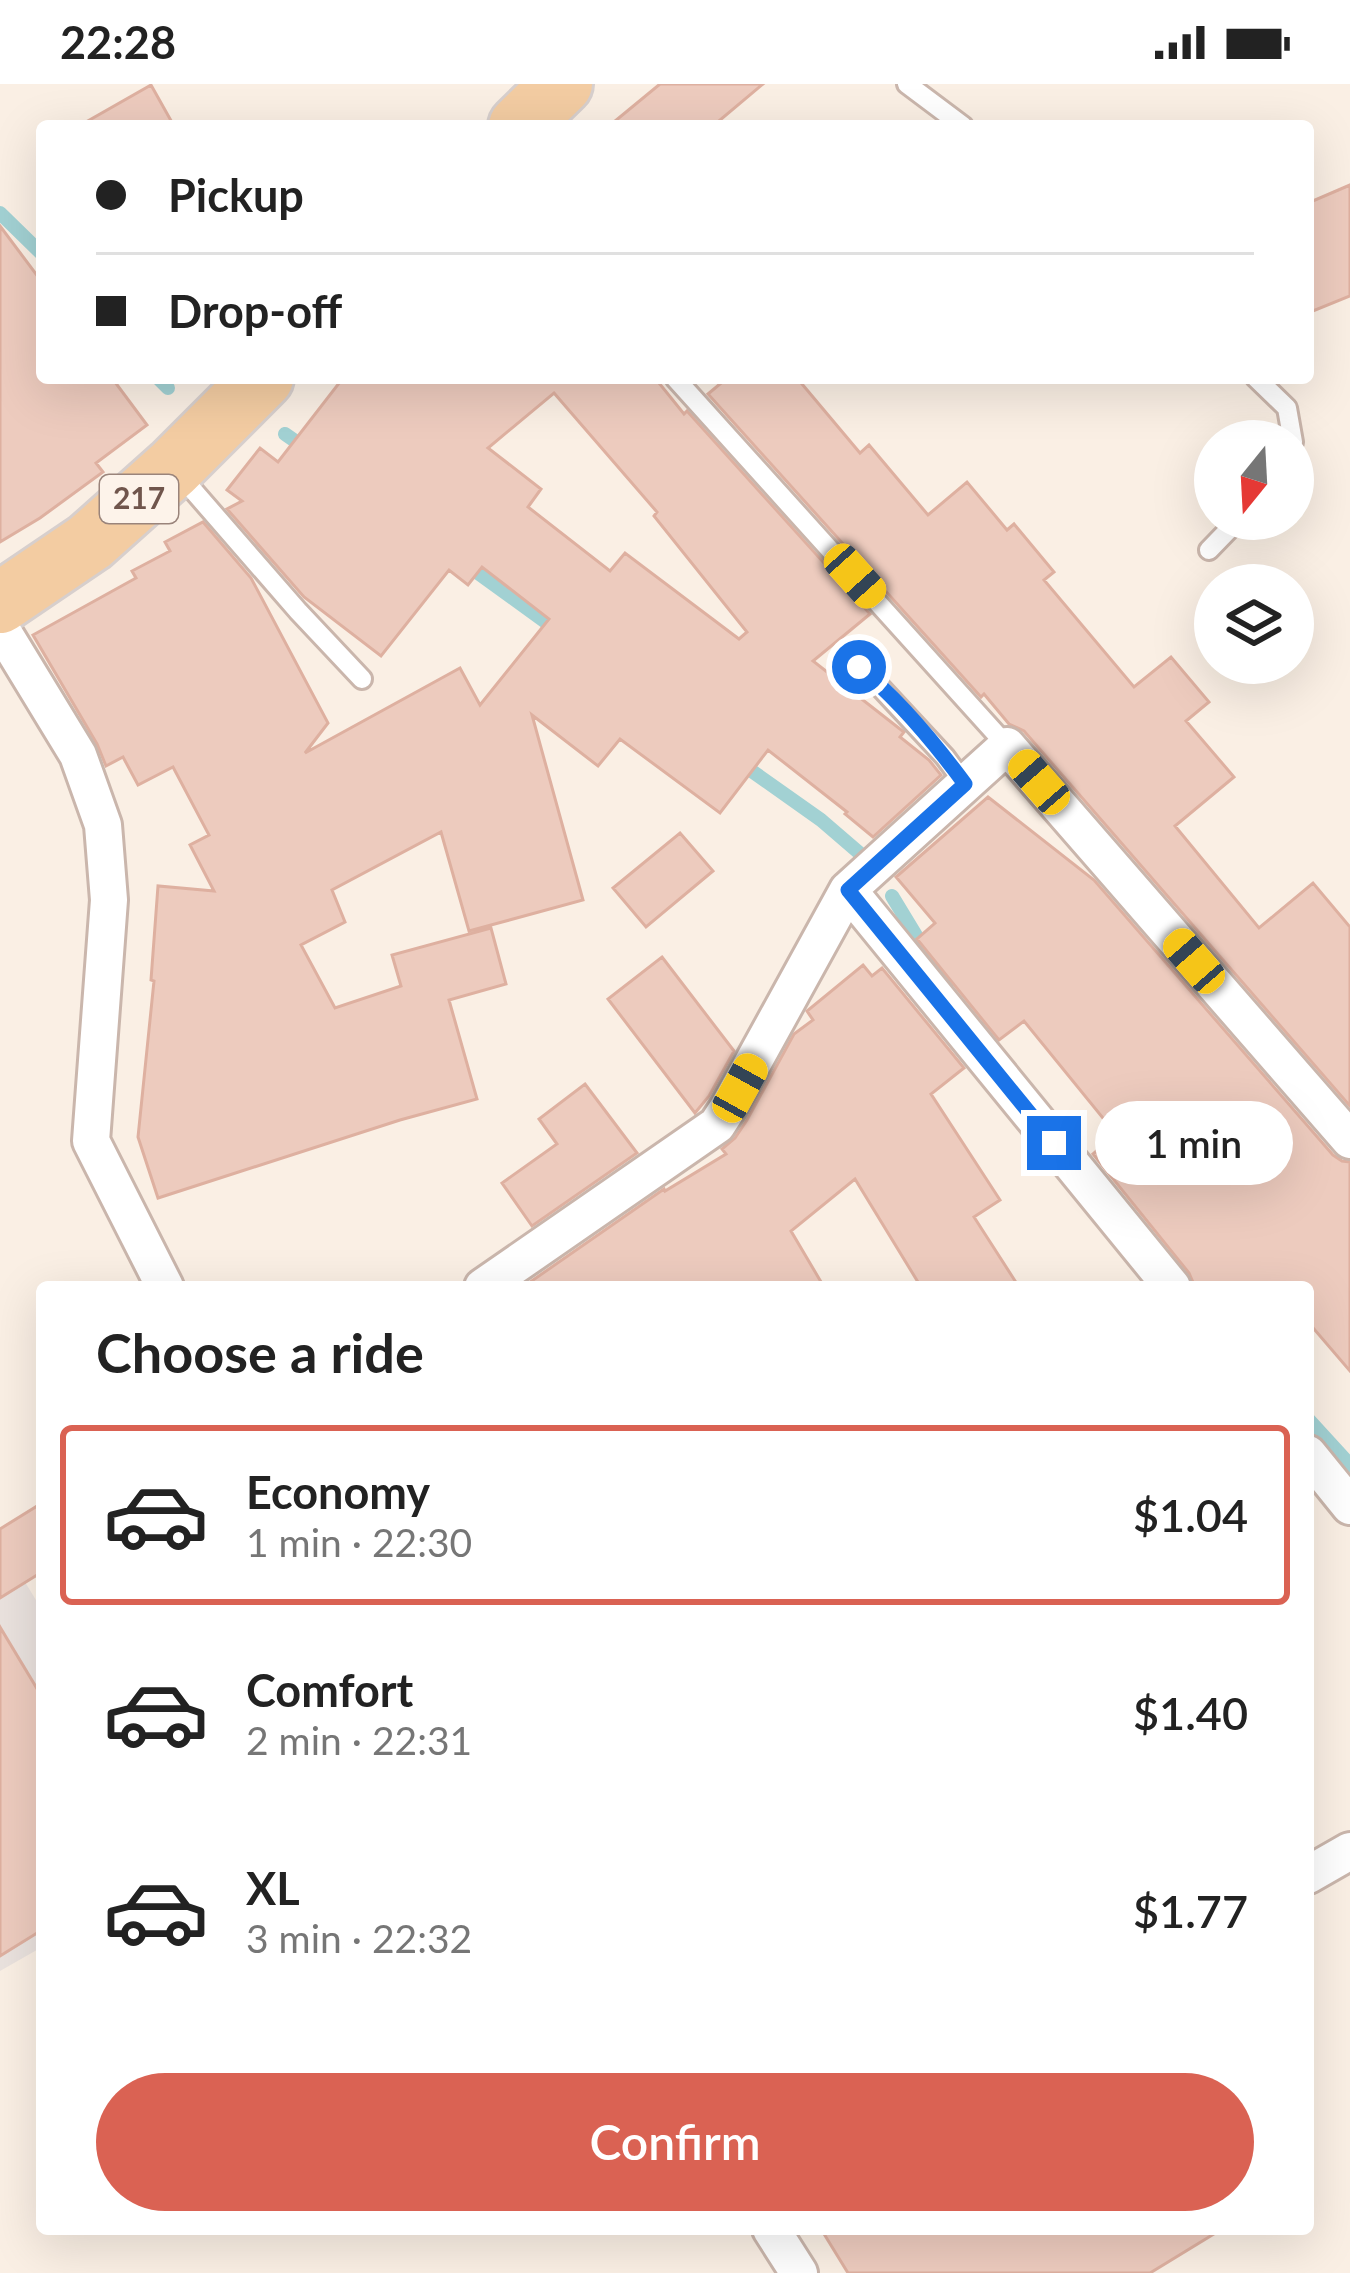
<!DOCTYPE html>
<html lang="en">
<head>
<meta charset="utf-8">
<style>
	body { margin:0; font-family:Lato,sans-serif; background:#f6f6f6; color:#222; height:100vh; display:flex; flex-direction:column; font-size:45px; white-space:nowrap }
	* { box-sizing:border-box; margin:0 }
	p { font-size:39px; color:#767676 }
	.icon { flex:none; width:66px; height:66px; fill:none; stroke:currentColor; stroke-width:2; stroke-linecap:round; stroke-linejoin:round }
	.map { position:relative; flex:1; overflow:hidden }
	.panel { position:absolute; left:36px; top:1197px; width:1278px; height:954px; display:flex; flex-direction:column; background:#fff; border-radius:12px; box-shadow:0 12px 48px #0002 }
	.panel>* { flex:none }
	.hud { position:absolute; left:36px; top:36px; width:1278px; height:264px; border-radius:12px; box-shadow:0 12px 48px #0002; display:grid; align-content:center; height:264px; padding:0 60px; background:#fff }
	.needle { width:78px; rotate:198deg }
	.tools { position:absolute; left:1194px; top:336px; display:grid; gap:24px }
	.tools a { display:grid; place-items:center; width:120px; height:120px; border-radius:50%; background:#fff; box-shadow:0 12px 48px #0002; font-size:60px }
	.end { position:absolute; width:54px; height:54px; margin:-27px; border:15px solid #1a73e8; background:#fff; box-shadow:0 0 0 6px #fff }
	.from { border-radius:50% }
	.bubble { position:absolute; height:84px; border-radius:42px; background:#fff; box-shadow:0 12px 48px #0002; font-size:39px; font-weight:600; line-height:84px; text-align:center }
	.car { position:absolute; width:36px; height:72px; margin:-36px -18px; border-radius:15px; box-shadow:0 0 9px 3px #0007; background:linear-gradient(#f5c518 24%,#345 0 40%,#f5c518 0 76%,#345 0 86%,#f5c518 0) }
	.hud b { display:flex; align-items:center; gap:42px; height:114px; font-size:45px }
	.hud b+b { border-top:3px solid #e0e0e0 }
	.hud i { width:30px; height:30px; background:#222 }
	ul { padding:0; list-style:none }
	li { display:flex; align-items:center; gap:36px; height:180px; margin:0 24px 18px; padding:0 36px; border:6px solid transparent; border-radius:12px }
	li div { flex:1 }
	li b { display:block; font-size:45px }
	li em { font-style:normal; font-weight:600 }
	li.active { border-color:#da6253 }
	li>.icon { width:108px; height:108px; stroke-width:1.5 }
	h2 { padding:0 60px; font-size:54px; line-height:144px }
	.primary-button { display:flex; gap:24px; margin-top:auto; padding:24px 60px }
	.primary-button a { flex:1; height:138px; border-radius:72px; background:#da6253; color:#fff; font-size:48px; font-weight:600; line-height:138px; text-align:center }
	.status { display:flex; justify-content:space-between; align-items:center; height:84px; padding:0 60px; background:#fff; direction:ltr }
	.status svg { height:33px; fill:currentColor }
	.map>svg:first-child { display:block }
</style>
</head>
<body>
<div class="status"><b>22:28</b><svg viewBox="0 0 49 12"><path d="M0 12V9h3v3zM5 12V6h3v6zM10 12V3h3v9zM15 12V0h3v12zM26 1h20v11H26zM47 4h2v5h-2z"/></svg></div>
<div class="map">
<svg width="1350" height="2189" viewBox="0 0 1350 2189">
	<rect width="100%" height="100%" fill="#faefe4"/>
	<!-- industrial -->
	<path fill="#eae2de" d="M 0,1457 L 42,1526 L 42,1863 L 0,1887 Z"/>
	<g fill="none" stroke-linecap="round" stroke-linejoin="round">
		<!-- stream -->
		<path stroke="#a2d1d3" stroke-width="14" d="M 0,129 L 42,170
			M 158,294 L 168,304
			M 285,350 L 308,366
			M 463,478 L 561,549
			M 739,678 L 821,736 L 864,773
			M 892,812 L 946,901
			M 1308,1335 L 1350,1381"/>
	</g>
	<!-- building -->
	<path fill="#edcbbe" stroke="#deb0a0" stroke-width="3" fill-rule="evenodd" d="M 660,0 L 763,0 L 713,42 L 609,42 Z
		M 151,1 L 174,42 L 79,42 Z
		M 1350,101 L 1350,212 L 1308,229 L 1308,119 Z
		M 0,142 L 42,198 L 42,294 L 112,294 L 147,341 L 96,379 L 103,388 L 40,434 L 0,458 Z
		M 343,294 L 655,294 L 684,330 L 687,327 L 870,530 L 813,577 L 900,645 L 904,648 L 900,653 L 929,676 L 941,691 L 873,753 L 845,730 L 847,728 L 768,666 L 720,729 L 620,655 L 598,682 L 532,631 L 583,816 L 469,847 L 441,748 L 332,806 L 345,838 L 301,861 L 335,924 L 401,902 L 392,871 L 491,844 L 506,900 L 449,916 L 477,1015 L 400,1036 L 158,1114 L 138,1053 L 154,897 L 151,896 L 158,802 L 214,807 L 190,761 L 209,751 L 173,683 L 138,701 L 123,673 L 106,682 L 97,660 L 33,551 L 136,494 L 132,487 L 170,467 L 165,458 L 203,438 L 251,494 L 328,639 L 305,669 L 460,584 L 480,621 L 549,535 L 482,483 L 468,501 L 449,486 L 381,572 L 304,513 L 227,425 L 242,417 L 227,406 L 260,364 L 278,378 ZM 554,309 L 657,428 L 654,432 L 747,548 L 739,555 L 625,469 L 610,487 L 528,423 L 541,405 L 488,364 Z
		M 727,294 L 797,294 L 860,369 L 869,361 L 928,431 L 967,398 L 1007,446 L 1014,440 L 1054,488 L 1044,496 L 1134,603 L 1171,573 L 1209,618 L 1186,637 L 1234,693 L 1175,742 L 1259,844 L 1313,799 L 1350,843 L 1350,1022 L 1024,647 L 1009,640 L 984,610 L 981,613 L 708,310 Z
		M 988,713 L 1094,796 L 1333,1071 L 1342,1077 L 1350,1078 L 1350,1287 L 1308,1238 L 1308,1203 L 1195,1203 L 1189,1189 L 1093,1070 L 1116,1050 L 1024,937 L 999,956 L 917,855 L 935,839 L 896,793 Z
		M 680,749 L 713,787 L 646,843 L 613,804 Z
		M 662,873 L 734,967 L 709,1012 L 695,1029 L 608,915 Z
		M 863,881 L 872,892 L 882,884 L 964,984 L 931,1010 L 1000,1116 L 974,1133 L 1019,1203 L 921,1203 L 855,1095 L 791,1147 L 824,1203 L 523,1203 L 664,1105 L 665,1107 L 726,1070 L 722,1065 L 735,1054 L 747,1036 L 794,950 L 813,936 L 807,927 Z
		M 585,1000 L 637,1069 L 532,1142 L 502,1099 L 557,1060 L 539,1035 Z
		M 42,1419 L 42,1488 L 0,1514 L 0,1445 Z
		M 0,1543 L 42,1613 L 42,1846 L 0,1872 Z
		M 821,2145 L 1222,2145 L 1150,2189 L 848,2189 Z"/>
	<g fill="none" stroke-linecap="round" stroke-linejoin="round">
		<!-- service casing -->
		<g stroke="#cab6ac" stroke-width="24">
			<path id="service" d="M 907,0 L 963,42
				M 675,294 L 1007,662
				M 1256,294 L 1287,324 L 1293,358
				M 178,389 L 298,527 L 362,595
				M 1209,466 L 1239,435
				M 846,587 L 859,583 L 867,589 L 945,673 L 965,700"/>
		</g>
		<!-- minor casing -->
		<g stroke="#cab6ac" stroke-width="42">
			<path id="minor" d="M 0,543 L 78,671 L 103,741 L 109,816 L 91,1057 L 165,1203
				M 848,806 L 1172,1203
				M 483,1203 L 717,1041 L 728,1024 L 848,806 L 1007,662 L 1350,1056
				M 1308,1370 L 1350,1422
				M 1308,1791 L 1350,1767
				M 771,2145 L 799,2189"/>
		</g>
		<!-- primary casing -->
		<g stroke="#d7cfcd" stroke-width="66">
			<path id="primary" d="M 519,42 L 562,0
				M 0,519 L 90,458 L 173,384 L 263,294"/>
		</g>
		<!-- service -->
		<use href="#service" stroke="#fff" stroke-width="18"/>
		<!-- minor -->
		<use href="#minor" stroke="#fff" stroke-width="36"/>
		<!-- primary -->
		<use href="#primary" stroke="#f3cca2" stroke-width="60"/>
	</g>
	<g fill="none" stroke-linecap="round" stroke-linejoin="round">
		<!-- route -->
		<path stroke="#1a73e8" stroke-width="15" d="M 859,583 C 899,616 934,658 965,700 L 848,806 L 1054,1059"/>
	</g>
	<g text-anchor="middle" stroke-width="12" stroke-linejoin="round" paint-order="stroke">
		<!-- shield labels -->
		<rect fill="#fdf3ea" stroke="#9a847b" stroke-width="3" x="100" y="391" width="78" height="48" rx="9"/>
		<g font-size="30" font-weight="bold" fill="#70554c">
			<text x="139" y="425">217</text>
		</g>
	</g>
</svg>
<div class="tools">
<a><svg class="needle" viewBox="-14 -14 28 28"><path d="M0-13l5 13h-10z" fill="#e53935"/><path d="M0 13l5-13h-10z" fill="#767676"/></svg></a>
<a><svg class="icon" aria-label="layers" viewBox="0 0 24 24"><path d="M12 4l9 5-9 5-9-5zM3 14l9 5 9-5"/></svg></a>
</div>
<i class="end from" style="left:859px;top:583px"></i>
<i class="end" style="left:1054px;top:1059px"></i>
<div class="bubble" style="left:1095px;top:1017px;width:198px">1 min</div>
<i class="car" style="left:855px;top:492px;rotate:138deg"></i>
<i class="car" style="left:1039px;top:698px;rotate:319deg"></i>
<i class="car" style="left:1194px;top:877px;rotate:319deg"></i>
<i class="car" style="left:740px;top:1004px;rotate:29deg"></i>
<div class="hud">
<b><i class="from"></i>Pickup</b>
<b><i></i>Drop-off</b>
</div>
<section class="panel">
<h2>Choose a ride</h2>
<ul>
<li class="active"><svg class="icon" aria-label="car" viewBox="0 0 24 24"><path d="M5 17H2v-5l4-1 3-4h7l3 4 3 1v5h-3M9 17h6M6 11h13"/><circle cx="7" cy="17" r="2"/><circle cx="17" cy="17" r="2"/></svg><div><b>Economy</b><p>1 min · 22:30</p></div><em>$1.04</em></li>
<li><svg class="icon" aria-label="car" viewBox="0 0 24 24"><path d="M5 17H2v-5l4-1 3-4h7l3 4 3 1v5h-3M9 17h6M6 11h13"/><circle cx="7" cy="17" r="2"/><circle cx="17" cy="17" r="2"/></svg><div><b>Comfort</b><p>2 min · 22:31</p></div><em>$1.40</em></li>
<li><svg class="icon" aria-label="car" viewBox="0 0 24 24"><path d="M5 17H2v-5l4-1 3-4h7l3 4 3 1v5h-3M9 17h6M6 11h13"/><circle cx="7" cy="17" r="2"/><circle cx="17" cy="17" r="2"/></svg><div><b>XL</b><p>3 min · 22:32</p></div><em>$1.77</em></li>
</ul>
<div class="primary-button"><a>Confirm</a></div>
</section>
</div>
</body>
</html>
